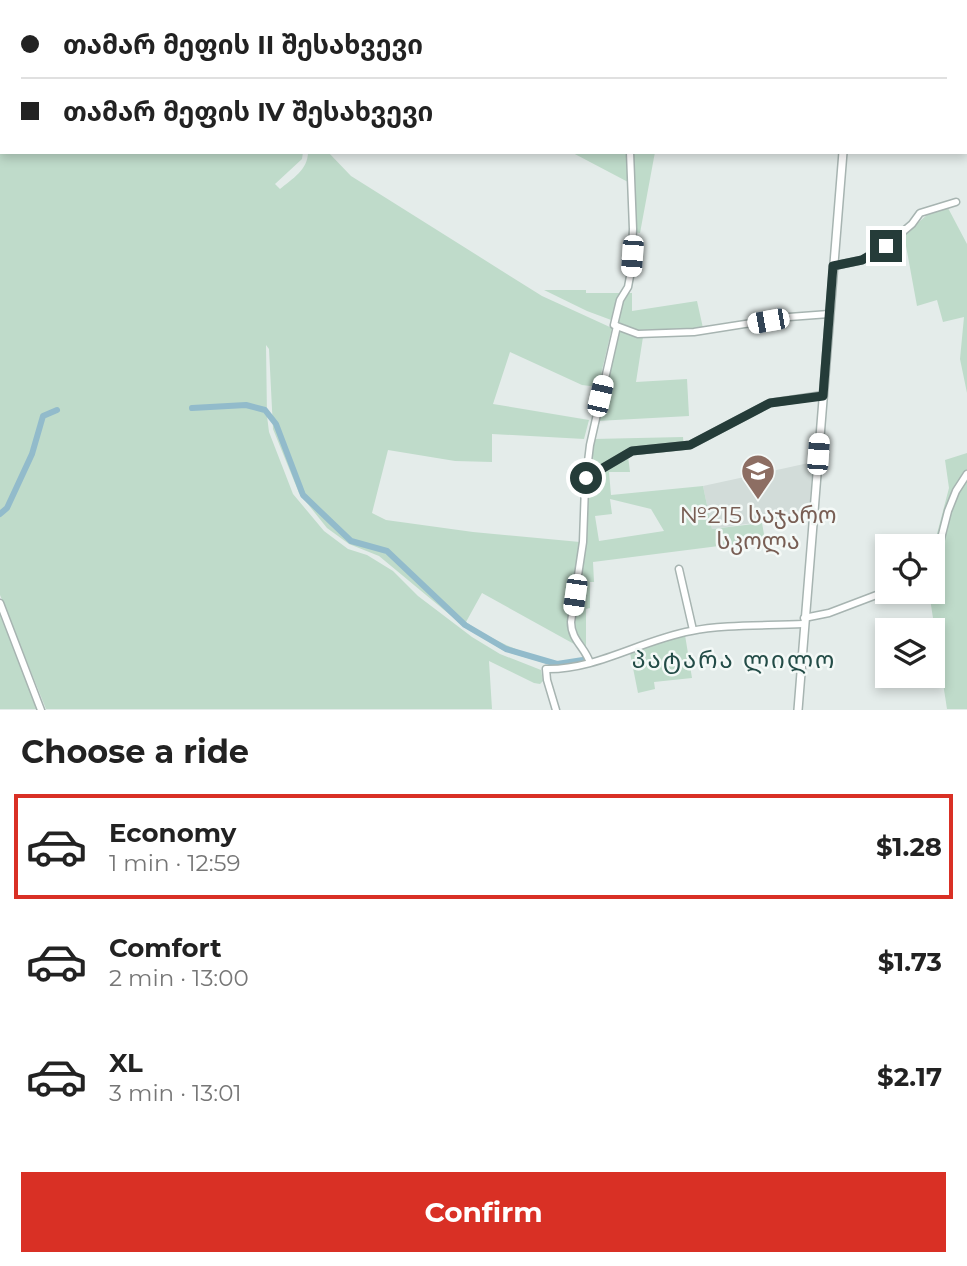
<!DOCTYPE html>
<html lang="en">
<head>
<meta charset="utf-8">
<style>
	body { margin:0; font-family:Montserrat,"Noto Sans Georgian",sans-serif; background:#f2f2f2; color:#222; height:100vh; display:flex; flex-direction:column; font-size:26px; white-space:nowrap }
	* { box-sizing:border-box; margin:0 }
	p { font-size:23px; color:#767676 }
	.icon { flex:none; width:38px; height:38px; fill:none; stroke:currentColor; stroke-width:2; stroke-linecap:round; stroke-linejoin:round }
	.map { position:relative; height:710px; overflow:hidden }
	.panel { display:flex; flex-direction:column; background:#fff; flex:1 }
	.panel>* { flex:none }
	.hud { position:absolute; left:0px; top:0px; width:968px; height:154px; box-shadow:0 4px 10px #0003; display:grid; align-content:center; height:154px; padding:0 21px; background:#fff }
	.fabs { position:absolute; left:875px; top:534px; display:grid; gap:14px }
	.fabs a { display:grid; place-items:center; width:70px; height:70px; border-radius:0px; background:#fff; box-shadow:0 4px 10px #0003; font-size:35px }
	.end { position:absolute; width:32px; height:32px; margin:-16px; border:9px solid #253c39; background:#fff; box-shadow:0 0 0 4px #fff }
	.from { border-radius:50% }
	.car { position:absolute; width:21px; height:42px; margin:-21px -10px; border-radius:9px; box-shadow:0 0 5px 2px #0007; background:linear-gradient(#fff 24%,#345 0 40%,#fff 0 76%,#345 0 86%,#fff 0) }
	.hud b { display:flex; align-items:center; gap:24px; height:66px; font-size:26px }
	.hud b+b { border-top:2px solid #e0e0e0 }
	.hud i { width:18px; height:18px; background:#222 }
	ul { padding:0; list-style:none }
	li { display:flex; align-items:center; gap:21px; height:105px; margin:0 14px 10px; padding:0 7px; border:4px solid transparent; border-radius:0px }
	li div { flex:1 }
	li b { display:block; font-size:26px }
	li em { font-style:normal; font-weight:700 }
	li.active { border-color:#d93025 }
	li>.icon { width:63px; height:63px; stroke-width:1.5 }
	h2 { padding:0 21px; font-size:32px; line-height:84px }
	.cta { display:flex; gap:14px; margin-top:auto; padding:14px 21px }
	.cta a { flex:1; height:80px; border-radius:0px; background:#d93025; color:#fff; font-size:28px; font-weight:700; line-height:80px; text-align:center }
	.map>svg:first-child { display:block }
</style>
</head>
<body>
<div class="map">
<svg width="967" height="710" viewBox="0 0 967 710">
	<rect width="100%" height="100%" fill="#e4ecea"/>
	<!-- built -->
	<path fill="#d2dcd9" d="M 813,462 L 809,515 L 712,529 L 703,486 Z"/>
	<!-- green -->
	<path fill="#bfdbca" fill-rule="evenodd" d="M 0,0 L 12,2 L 2,2 L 2,152 L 303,152 L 302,159 L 275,184 L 280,189 C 292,179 308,170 308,152 L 328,152 L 351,176 L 542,296 L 612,328 L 598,387 L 582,385 L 510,352 L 493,404 L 589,420 L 584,439 L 492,434 L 492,462 L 455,461 L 388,450 L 372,513 L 386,520 L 473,532 L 580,542 L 568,628 L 574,644 L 482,593 L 466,622 C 491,640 522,653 551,662 C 561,665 573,658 584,659 L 585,662 L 558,667 L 504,651 L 461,624 L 379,556 L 349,544 L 327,528 L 299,493 L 273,429 L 269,349 L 266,345 L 267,416 L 269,432 L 293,494 L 324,531 L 348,549 L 367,555 L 393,571 L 418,596 L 472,637 L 500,654 L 541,670 L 543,681 L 540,684 L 534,683 L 489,661 L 492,709 L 46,709 L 0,595 Z
		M 495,0 L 694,0 L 495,2 Z
		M 571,152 L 655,152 L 640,233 L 629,231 L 628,182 Z
		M 948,208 L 967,244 L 967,393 L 960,359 L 964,317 L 943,322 L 937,300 L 917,306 L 904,235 L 928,214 Z
		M 544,290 L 586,290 L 586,293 L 632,293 L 632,311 L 697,301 L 703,328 L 638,330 L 587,311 Z
		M 620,330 L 643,337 L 636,382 L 687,379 L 689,416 L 597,421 Z
		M 683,437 L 684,450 L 628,456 L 630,472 L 609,472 L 611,495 L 703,486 L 712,529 L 762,523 L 765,540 L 593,562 L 594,582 L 590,582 L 590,608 L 586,609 L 586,648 L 574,633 L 573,621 L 587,523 L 586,485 L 593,439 ZM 610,499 L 651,509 L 664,531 L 599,541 L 595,516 L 612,514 Z
		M 967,453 L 967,709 L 947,709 L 929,592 L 933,592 L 933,549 L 949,488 L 945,460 Z
		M 0,610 L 40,709 L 0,709 Z
		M 685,635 L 692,678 L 654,682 L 655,689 L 638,693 L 630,653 Z"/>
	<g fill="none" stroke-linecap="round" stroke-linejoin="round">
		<!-- canal -->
		<path stroke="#92bbcb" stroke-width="6" d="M 192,408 L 246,405 L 265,410 L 276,424 L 303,495 L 351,541 L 387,551 L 465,625 L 506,649 L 557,664 L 583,660
			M 0,514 L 7,508 L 32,454 L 43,416 L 57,410"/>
		<!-- minor casing -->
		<g stroke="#a7b4b1" stroke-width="9">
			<path id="minor" d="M 609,0 L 613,2
				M 473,2 L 475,0
				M 671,2 L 671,0
				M 966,40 L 967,40
				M 630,152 L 633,229 L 631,271 L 628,287 L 620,300 L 614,325 L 638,334 L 694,332 L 789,317 L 829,314
				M 833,266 L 862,260 L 886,246 L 912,224 L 920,213 L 956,202
				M 586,478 L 632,451 L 690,445 L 770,403 L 823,395
				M 679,569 L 693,630
				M 933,570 L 948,511 L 956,491 L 967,474
				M 0,603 L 41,710
				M 804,618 L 829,613 L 887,591
				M 590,663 C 585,647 571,640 571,622 L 583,542 L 585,486 L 590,445 L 617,326
				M 556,710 L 547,680 L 546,669 C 597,670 641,640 691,631 C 723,624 769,626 803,624"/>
		</g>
		<!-- tertiary casing -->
		<g stroke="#a7b4b1" stroke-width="10">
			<path id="tertiary" d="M 850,2 L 850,0
				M 798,710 L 843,152"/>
		</g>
		<!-- minor -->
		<use href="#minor" stroke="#fff" stroke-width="6"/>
		<!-- tertiary -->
		<use href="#tertiary" stroke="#fff" stroke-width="7"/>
	</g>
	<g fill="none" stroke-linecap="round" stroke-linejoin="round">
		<!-- route -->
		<path stroke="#253c39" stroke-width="9" d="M 586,478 L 632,451 L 690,445 L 770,403 L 823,396 L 833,266 L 862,260 L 886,246"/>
	</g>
	<!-- icons -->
	<defs>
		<g id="school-pin" transform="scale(1.75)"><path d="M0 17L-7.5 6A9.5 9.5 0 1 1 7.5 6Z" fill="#8d6e63" stroke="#f4f9f7"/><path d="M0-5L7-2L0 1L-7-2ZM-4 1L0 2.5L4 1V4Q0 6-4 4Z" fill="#fff"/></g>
	</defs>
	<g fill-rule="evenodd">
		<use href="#school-pin" x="758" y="471"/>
	</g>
	<g text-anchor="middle" stroke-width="5" stroke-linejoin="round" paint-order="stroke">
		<!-- education labels -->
		<g font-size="23" fill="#785e54" stroke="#f4f9f7">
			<text x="758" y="523">№215 საჯარო<tspan x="758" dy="26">სკოლა</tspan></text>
		</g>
		<!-- neighbourhood labels -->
		<g font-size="24" letter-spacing="2" fill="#234c47" stroke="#f4f9f7">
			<text x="734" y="668">პატარა ლილო</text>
		</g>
	</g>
</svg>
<div class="fabs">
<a><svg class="icon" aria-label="locate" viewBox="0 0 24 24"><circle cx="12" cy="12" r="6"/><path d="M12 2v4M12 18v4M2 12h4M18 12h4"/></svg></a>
<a><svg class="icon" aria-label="layers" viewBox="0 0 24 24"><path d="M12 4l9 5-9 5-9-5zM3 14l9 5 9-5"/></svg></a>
</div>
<i class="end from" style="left:586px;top:478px"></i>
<i class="end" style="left:886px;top:246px"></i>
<i class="car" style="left:632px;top:256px;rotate:184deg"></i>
<i class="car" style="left:768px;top:321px;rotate:260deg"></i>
<i class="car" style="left:600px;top:396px;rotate:13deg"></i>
<i class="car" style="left:818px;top:454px;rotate:4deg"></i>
<i class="car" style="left:575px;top:595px;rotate:188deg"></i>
<div class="hud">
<b><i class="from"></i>თამარ მეფის II შესახვევი</b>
<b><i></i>თამარ მეფის IV შესახვევი</b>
</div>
</div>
<section class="panel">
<h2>Choose a ride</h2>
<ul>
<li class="active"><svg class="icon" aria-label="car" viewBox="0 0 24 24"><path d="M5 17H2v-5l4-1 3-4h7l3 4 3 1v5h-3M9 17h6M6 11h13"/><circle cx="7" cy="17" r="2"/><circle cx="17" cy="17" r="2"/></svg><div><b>Economy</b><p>1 min · 12:59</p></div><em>$1.28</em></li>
<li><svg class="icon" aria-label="car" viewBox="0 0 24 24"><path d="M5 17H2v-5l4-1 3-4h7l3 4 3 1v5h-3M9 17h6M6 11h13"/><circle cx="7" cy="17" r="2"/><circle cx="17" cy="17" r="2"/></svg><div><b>Comfort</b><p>2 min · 13:00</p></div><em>$1.73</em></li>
<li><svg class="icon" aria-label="car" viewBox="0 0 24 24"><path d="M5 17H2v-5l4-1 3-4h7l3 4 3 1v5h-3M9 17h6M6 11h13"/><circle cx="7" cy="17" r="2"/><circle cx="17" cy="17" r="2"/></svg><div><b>XL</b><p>3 min · 13:01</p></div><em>$2.17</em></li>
</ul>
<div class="cta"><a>Confirm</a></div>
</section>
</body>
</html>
